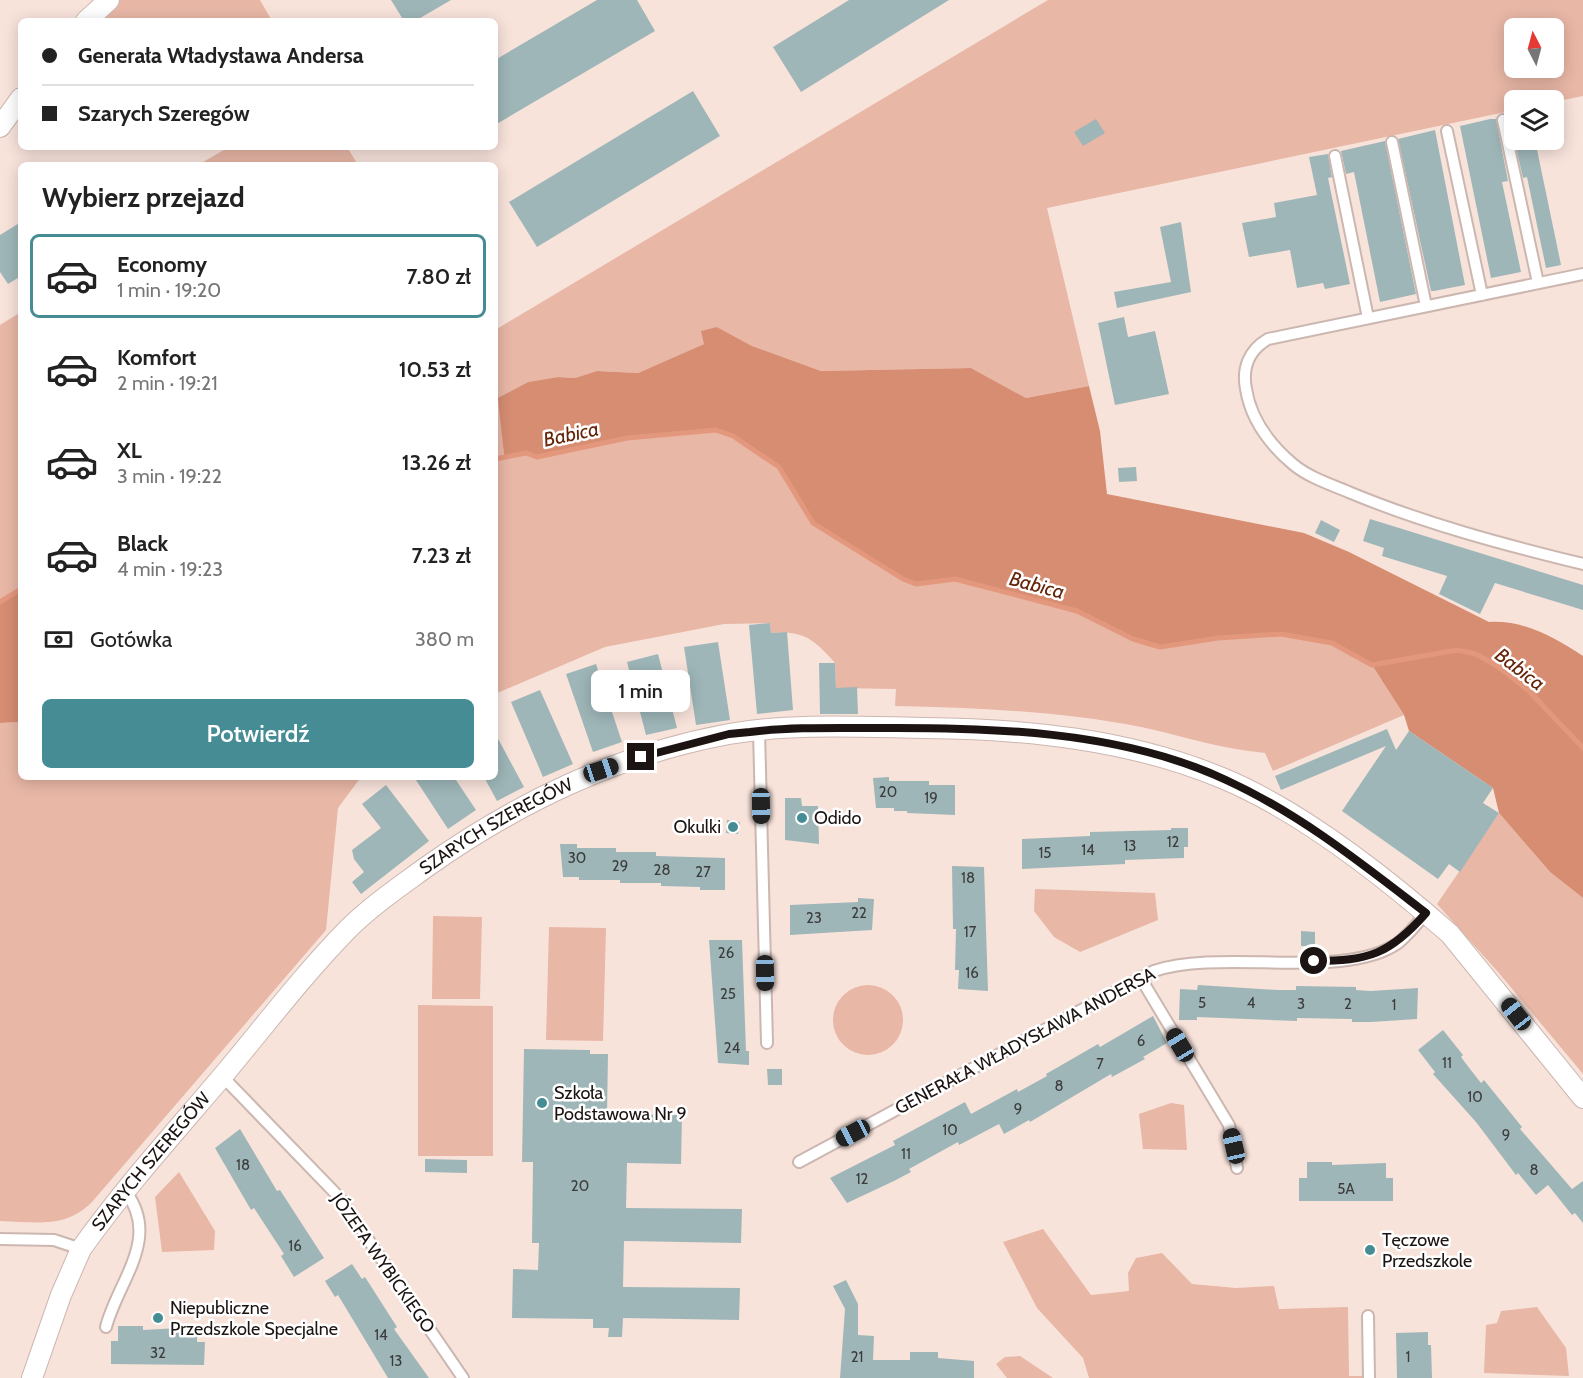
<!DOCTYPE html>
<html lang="pl">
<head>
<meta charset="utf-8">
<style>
	body { margin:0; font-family:Cabin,sans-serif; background:#f2f2f2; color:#222; height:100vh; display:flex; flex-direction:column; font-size:22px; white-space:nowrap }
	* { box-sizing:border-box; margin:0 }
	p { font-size:20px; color:#767676 }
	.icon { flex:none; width:33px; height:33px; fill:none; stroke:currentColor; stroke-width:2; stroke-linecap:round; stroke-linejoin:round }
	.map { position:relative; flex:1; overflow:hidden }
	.drawer { position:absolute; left:18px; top:162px; width:480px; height:618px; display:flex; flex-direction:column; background:#fff; border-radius:9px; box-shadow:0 3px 15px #0003 }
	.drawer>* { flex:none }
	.guide { position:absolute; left:18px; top:18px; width:480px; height:132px; border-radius:9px; box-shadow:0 3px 15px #0003; display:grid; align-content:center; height:132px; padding:0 24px; background:#fff }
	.needle { width:39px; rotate:354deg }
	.controls { position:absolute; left:1504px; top:18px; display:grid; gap:12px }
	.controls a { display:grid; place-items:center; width:60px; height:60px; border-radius:9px; background:#fff; box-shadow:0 3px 15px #0003; font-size:30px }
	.end { position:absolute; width:27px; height:27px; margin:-14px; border:8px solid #1c1412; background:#fff; box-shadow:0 0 0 3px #fff }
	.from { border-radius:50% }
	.bubble { position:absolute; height:42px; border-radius:9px; background:#fff; box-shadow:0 3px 15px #0003; font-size:20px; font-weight:600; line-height:42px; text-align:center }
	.car { position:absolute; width:18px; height:36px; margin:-18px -9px; border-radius:8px; box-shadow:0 0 4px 2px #0007; background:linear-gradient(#222 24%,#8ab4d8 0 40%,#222 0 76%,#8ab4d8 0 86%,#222 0) }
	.guide b { display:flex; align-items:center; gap:21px; height:57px; font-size:22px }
	.guide b+b { border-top:2px solid #e0e0e0 }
	.guide i { width:15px; height:15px; background:#222 }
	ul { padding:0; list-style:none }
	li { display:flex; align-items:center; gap:18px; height:84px; margin:0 12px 9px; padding:0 12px; border:3px solid transparent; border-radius:9px }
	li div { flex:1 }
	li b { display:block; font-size:22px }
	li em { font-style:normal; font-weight:600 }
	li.on { border-color:#458c94 }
	li>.icon { width:54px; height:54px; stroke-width:1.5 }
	h2 { padding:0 24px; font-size:27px; line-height:72px }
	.pay { display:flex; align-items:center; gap:15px; height:66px; padding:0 24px; font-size:22px }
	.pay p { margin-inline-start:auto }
	.button { display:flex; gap:12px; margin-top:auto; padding:12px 24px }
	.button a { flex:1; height:69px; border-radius:9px; background:#458c94; color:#fff; font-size:24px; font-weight:600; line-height:69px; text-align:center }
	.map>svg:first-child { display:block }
</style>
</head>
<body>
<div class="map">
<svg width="1583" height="1378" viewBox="0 0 1583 1378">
	<rect width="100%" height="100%" fill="#f8e3db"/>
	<!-- green -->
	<path fill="#e8b7a6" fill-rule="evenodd" d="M 109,0 L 260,0 L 272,21 L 86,21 Z
		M 1048,0 L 1583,0 L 1583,96 L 1554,102 L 1515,100 L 1515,110 L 1047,208 L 1089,386 L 1026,398 L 971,368 L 821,371 L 752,346 L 717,327 L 704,344 L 638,373 L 597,371 L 575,378 L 558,377 L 528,382 L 499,398 L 504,455 L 526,453 L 537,457 L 627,438 L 716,430 L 733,436 L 779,467 L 813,523 L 903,579 L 915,584 L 955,579 L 1077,611 L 1133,639 L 1160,647 L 1218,638 L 1281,634 L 1332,643 L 1372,665 L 1404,715 L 1273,771 L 1265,753 C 1221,749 1183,736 1141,727 C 1059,711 978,708 895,706 L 896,689 L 836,688 L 835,663 C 815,640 804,630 771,633 L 770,623 L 724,624 L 605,647 L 495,694 L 495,330 ZM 1515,28 L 1554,28 L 1554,68 L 1515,68 Z
		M 229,147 L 347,147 L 358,165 L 198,165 Z
		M 21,312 L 21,589 L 0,602 L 0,325 Z
		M 21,722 L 21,777 L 361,777 L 338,808 L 326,930 L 92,1202 C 65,1229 36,1222 0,1221 L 0,723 Z
		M 1499,813 L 1550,872 L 1583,898 L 1583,1074 L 1498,972 L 1437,904 Z
		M 1035,889 L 1155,893 L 1158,920 L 1080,952 L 1054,937 L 1034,911 Z
		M 433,916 L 482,917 L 480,999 L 432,999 Z
		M 549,927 L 606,928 L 603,1041 L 546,1040 Z
		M833 1020a35 35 0 1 1 70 0a35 35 0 1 1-70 0Z
		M 418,1005 L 493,1006 L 493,1156 L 418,1156 Z
		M 1171,1103 L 1184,1105 L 1187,1150 L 1143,1149 L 1139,1114 Z
		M 179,1172 L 215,1231 L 214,1250 L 162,1252 L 155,1197 Z
		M 1043,1229 L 1091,1295 L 1129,1291 L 1128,1273 L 1136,1258 L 1162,1253 L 1192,1284 L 1236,1288 L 1274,1286 L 1279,1309 L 1348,1307 L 1349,1376 L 1369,1376 L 1369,1378 L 1089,1378 L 1083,1358 L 1037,1308 L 1003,1242 Z
		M 1537,1307 L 1566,1348 L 1569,1376 L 1484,1373 L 1486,1325 L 1497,1323 L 1501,1311 Z
		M 1020,1356 L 1053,1378 L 1007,1378 L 996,1364 L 1005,1357 Z"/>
	<!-- forest -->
	<path fill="#d68d72" d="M 717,327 L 752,346 L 821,371 L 971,368 L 1026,398 L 1089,386 L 1100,431 L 1107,494 L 1304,533 L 1349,552 L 1489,622 C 1525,620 1553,637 1583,656 L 1583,898 L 1550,872 L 1499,813 L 1493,788 L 1409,731 L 1404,715 L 1372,665 L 1332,643 L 1281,634 L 1218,638 L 1160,647 L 1133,639 L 1077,611 L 955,579 L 916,584 L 903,579 L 813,523 L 779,467 L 733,436 L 716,430 L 627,438 L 537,457 L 526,453 L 504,455 L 498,398 L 528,382 L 558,377 L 575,378 L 597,371 L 638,373 L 704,344 L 701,331 Z
		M 21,589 L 21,722 L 0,723 L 0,602 Z"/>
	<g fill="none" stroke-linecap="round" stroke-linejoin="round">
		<!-- stream -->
		<path stroke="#e3987e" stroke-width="5" d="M 495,459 L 526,453 L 537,457 L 627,438 L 716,430 L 733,436 L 779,467 L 813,523 L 903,579 L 916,584 L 955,579 L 1077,611 L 1133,639 L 1160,647 L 1218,638 L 1281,634 L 1332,643 L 1372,665 L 1457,650 L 1476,654 L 1497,666 L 1528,690 L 1583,748
			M 0,602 L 21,589"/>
	</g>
	<!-- building -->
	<path fill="#9eb6b8" d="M 391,0 L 451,0 L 415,21 L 404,21 Z
		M 597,0 L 637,0 L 655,31 L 495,125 L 495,60 Z
		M 849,0 L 949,0 L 801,92 L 773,47 Z
		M 693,91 L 720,136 L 537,247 L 509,202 Z
		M 1515,115 L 1515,140 L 1535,140 L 1561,265 L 1546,268 L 1527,177 L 1523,178 L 1509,116 Z
		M 1096,119 L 1105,133 L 1083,146 L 1074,132 Z
		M 1490,119 L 1496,119 L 1508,181 L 1502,182 L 1521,272 L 1491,278 L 1460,126 Z
		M 1435,130 L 1465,285 L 1434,291 L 1431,291 L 1398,139 Z
		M 1385,141 L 1416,294 L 1380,302 L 1354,172 L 1346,174 L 1341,151 Z
		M 1328,154 L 1332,177 L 1328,178 L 1350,284 L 1325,289 L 1323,283 L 1297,288 L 1290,250 L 1249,257 L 1242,223 L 1276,217 L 1274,203 L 1317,195 L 1309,157 Z
		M 21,222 L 21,276 L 8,284 L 0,272 L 0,235 Z
		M 1181,222 L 1191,292 L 1117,308 L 1114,292 L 1171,282 L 1160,227 Z
		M 1124,317 L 1128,337 L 1155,331 L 1169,394 L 1115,405 L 1098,323 Z
		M 1136,467 L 1137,481 L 1119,482 L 1118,468 Z
		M 1370,519 L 1583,585 L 1583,610 L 1495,583 L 1480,614 L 1439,594 L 1447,576 L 1382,556 L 1384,548 L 1363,541 Z
		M 1321,520 L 1340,530 L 1334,542 L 1315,533 Z
		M 770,623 L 771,633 L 787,632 L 793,710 L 757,714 L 749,625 Z
		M 718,642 L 730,720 L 696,725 L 684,647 Z
		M 658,654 L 677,728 L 646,735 L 627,662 Z
		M 819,663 L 835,663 L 836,688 L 857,687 L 858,714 L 820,714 Z
		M 596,664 L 622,742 L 593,752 L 566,674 Z
		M 540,690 L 573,764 L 543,777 L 511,702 Z
		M 1387,729 L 1396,750 L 1409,731 L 1493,788 L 1483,803 L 1499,813 L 1460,872 L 1449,864 L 1438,879 L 1342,811 L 1386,746 L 1281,790 L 1275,776 Z
		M 495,733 L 524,787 L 497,801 L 484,777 L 495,777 Z
		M 414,777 L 454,777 L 476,810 L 448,829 Z
		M 889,777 L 889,781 L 929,781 L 929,785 L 955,785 L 955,815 L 907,813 L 907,811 L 894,811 L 894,808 L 876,808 L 873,778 Z
		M 386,785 L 429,841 L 361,894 L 352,882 L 364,872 L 354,859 L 352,850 L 381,828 L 362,804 Z
		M 785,798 L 801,798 L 802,806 L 818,806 L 819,844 L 785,840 Z
		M 727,820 L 740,822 L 738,834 L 726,833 Z
		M 1171,828 L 1188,828 L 1188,847 L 1184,847 L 1184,858 L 1125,860 L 1125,864 L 1022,869 L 1022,839 L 1090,836 L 1090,832 L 1171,830 Z
		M 560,844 L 577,844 L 577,848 L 616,848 L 616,852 L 656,852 L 656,856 L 725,858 L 725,890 L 700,890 L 700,887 L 661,886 L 661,883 L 620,883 L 620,880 L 579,880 L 579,877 L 563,877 Z
		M 952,866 L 984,867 L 988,991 L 958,989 L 959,970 L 955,970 L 956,929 L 953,929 Z
		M 858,898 L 874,899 L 872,930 L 790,935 L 790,905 L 858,902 Z
		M 1301,931 L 1315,932 L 1315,946 L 1301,946 Z
		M 709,940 L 742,940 L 746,1051 L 749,1051 L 749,1065 L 718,1063 Z
		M 1198,985 L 1278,990 L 1296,990 L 1296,986 L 1356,987 L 1356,990 L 1371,991 L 1418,988 L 1417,1019 L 1371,1022 L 1352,1022 L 1352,1019 L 1297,1018 L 1297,1021 L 1197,1017 L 1197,1020 L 1179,1020 L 1180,989 L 1197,990 Z
		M 1153,1016 L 1167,1043 L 1143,1057 L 1145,1059 L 1112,1077 L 1111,1074 L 1030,1122 L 1029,1120 L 1004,1134 L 999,1124 L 959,1145 L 958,1142 L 909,1169 L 911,1172 L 894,1181 L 847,1203 L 830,1178 L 895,1145 L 893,1141 L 965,1102 L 971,1114 L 1017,1089 L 1018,1092 L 1047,1076 L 1046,1074 L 1098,1044 L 1100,1047 Z
		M 1443,1030 L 1463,1055 L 1461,1057 L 1470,1069 L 1481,1083 L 1484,1080 L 1522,1127 L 1520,1129 L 1572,1189 L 1583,1181 L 1583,1223 L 1575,1213 L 1572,1215 L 1548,1185 L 1536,1195 L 1518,1173 L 1516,1175 L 1476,1122 L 1433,1074 L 1435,1072 L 1418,1050 Z
		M 524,1049 L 590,1050 L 590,1054 L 608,1054 L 607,1114 L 682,1115 L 681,1164 L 627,1163 L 626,1208 L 742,1209 L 741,1243 L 624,1241 L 623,1287 L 740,1288 L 739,1320 L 623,1318 L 622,1337 L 608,1337 L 609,1328 L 593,1328 L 593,1319 L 512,1318 L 513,1269 L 538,1270 L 539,1243 L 532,1243 L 533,1162 L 522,1162 Z
		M 767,1069 L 782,1069 L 782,1085 L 768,1085 Z
		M 240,1129 L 277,1191 L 280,1190 L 324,1258 L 294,1277 L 281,1256 L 284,1254 L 254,1208 L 251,1210 L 215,1148 Z
		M 425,1159 L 467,1160 L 467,1173 L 425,1172 Z
		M 1307,1162 L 1332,1162 L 1332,1165 L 1386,1163 L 1386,1178 L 1393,1178 L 1393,1201 L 1299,1201 L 1299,1178 L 1307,1178 Z
		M 352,1264 L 362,1279 L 365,1277 L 397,1327 L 394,1329 L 429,1378 L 388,1378 L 338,1295 L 335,1297 L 325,1281 Z
		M 846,1280 L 858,1304 L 858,1335 L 874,1336 L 873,1360 L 910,1360 L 910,1352 L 938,1352 L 938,1358 L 974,1361 L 974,1378 L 840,1378 L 845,1309 L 833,1286 Z
		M 118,1326 L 143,1326 L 143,1330 L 197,1327 L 197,1342 L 205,1342 L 204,1365 L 111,1364 L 111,1341 L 118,1341 Z
		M 1428,1332 L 1428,1345 L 1431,1345 L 1432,1378 L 1397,1378 L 1396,1333 Z"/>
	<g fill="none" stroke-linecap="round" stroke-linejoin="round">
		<!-- lane casing -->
		<g stroke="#ccb7b0" stroke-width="14">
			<path id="lane" d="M 1503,120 L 1538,283
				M 1447,131 L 1482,295
				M 1392,142 L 1426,306
				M 1335,156 L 1368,318
				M 1583,274 L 1268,339 C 1249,350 1242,368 1246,389 C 1251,420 1270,445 1294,465 C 1310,478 1332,485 1351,493 C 1426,524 1505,545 1583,564
				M 759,731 L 767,1043
				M 1140,977 L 1229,1125 L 1237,1168
				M 222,1076 L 339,1197 L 463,1378
				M 799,1162 L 1154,971 C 1223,948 1344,981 1398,943 C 1408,935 1418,923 1426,913
				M 0,1239 L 54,1240 L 81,1249
				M 1368,1316 L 1369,1378
				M 106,1327 C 118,1281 161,1239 126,1192"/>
		</g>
		<!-- street casing -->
		<g stroke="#ccb7b0" stroke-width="22">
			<g id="street">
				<path d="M 86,21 L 109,0"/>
				<path d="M 0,127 L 21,98"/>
				<path id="s1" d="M 32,1378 L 61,1295 L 81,1249 C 125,1187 177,1130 226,1072 C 266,1024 304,974 348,929 C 371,906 399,887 425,868 C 518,802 616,755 729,734 C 792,723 861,727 925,728 C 1025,729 1128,739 1222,778 C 1302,811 1385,877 1450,934 L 1583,1098"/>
			</g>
		</g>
		<!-- lane -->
		<use href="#lane" stroke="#fff" stroke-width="10"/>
		<!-- street -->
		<use href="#street" stroke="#fff" stroke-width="20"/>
	</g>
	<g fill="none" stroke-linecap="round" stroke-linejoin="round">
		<!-- route -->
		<path stroke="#1c1412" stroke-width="8" d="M 641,757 L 729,734 L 750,732 C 790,727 832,728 872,728 C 987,727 1120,730 1226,780 C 1300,814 1361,863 1426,913 C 1390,954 1369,961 1314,961"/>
	</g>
	<!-- markers -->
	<g fill="#458c94" stroke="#fff" stroke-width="2">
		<circle cx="802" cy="818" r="6"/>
		<circle cx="733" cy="827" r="6"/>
		<circle cx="542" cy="1103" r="6"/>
		<circle cx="1370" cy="1250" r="6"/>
		<circle cx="158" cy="1318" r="6"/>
	</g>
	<g text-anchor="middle" stroke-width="5" stroke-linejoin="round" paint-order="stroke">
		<!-- number labels -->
		<g font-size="15" fill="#3c3c3c">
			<text x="888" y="797">20</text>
			<text x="931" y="803">19</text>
			<text x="1173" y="847">12</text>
			<text x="1130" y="851">13</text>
			<text x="1088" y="855">14</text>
			<text x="1045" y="858">15</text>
			<text x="577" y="863">30</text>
			<text x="620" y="871">29</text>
			<text x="662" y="875">28</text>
			<text x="703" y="877">27</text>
			<text x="968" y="883">18</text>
			<text x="859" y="918">22</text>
			<text x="814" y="923">23</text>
			<text x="970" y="937">17</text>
			<text x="726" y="958">26</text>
			<text x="972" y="978">16</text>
			<text x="728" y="999">25</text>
			<text x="1202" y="1008">5</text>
			<text x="1251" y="1008">4</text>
			<text x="1301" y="1009">3</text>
			<text x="1348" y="1009">2</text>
			<text x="1394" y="1010">1</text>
			<text x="1141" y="1046">6</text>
			<text x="732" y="1053">24</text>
			<text x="1447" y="1068">11</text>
			<text x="1100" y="1069">7</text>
			<text x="1059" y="1091">8</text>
			<text x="1475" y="1102">10</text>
			<text x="1018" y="1114">9</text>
			<text x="950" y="1135">10</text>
			<text x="1506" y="1140">9</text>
			<text x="906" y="1159">11</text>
			<text x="243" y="1170">18</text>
			<text x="1534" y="1175">8</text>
			<text x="862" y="1184">12</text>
			<text x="580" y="1191">20</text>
			<text x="1346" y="1194">5A</text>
			<text x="295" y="1251">16</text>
			<text x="381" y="1340">14</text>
			<text x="158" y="1358">32</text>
			<text x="857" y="1362">21</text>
			<text x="1408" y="1362">1</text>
			<text x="396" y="1366">13</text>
		</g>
		<!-- poi labels -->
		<g font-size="18" fill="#1c1412" stroke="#fff" text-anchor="start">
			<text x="814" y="824">Odido</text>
			<text x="721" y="833" text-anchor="end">Okulki</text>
			<text x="554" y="1099">Szkoła<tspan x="554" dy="21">Podstawowa Nr 9</tspan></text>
			<text x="1382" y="1246">Tęczowe<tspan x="1382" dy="21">Przedszkole</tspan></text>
			<text x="170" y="1314">Niepubliczne<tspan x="170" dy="21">Przedszkole Specjalne</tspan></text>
		</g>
		<!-- street labels -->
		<g font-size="18" fill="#1c1412" stroke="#fff">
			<text dy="6" stroke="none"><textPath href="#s1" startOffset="736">SZARYCH SZEREGÓW</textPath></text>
			<text transform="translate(1025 1041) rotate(-28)" y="6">GENERAŁA WŁADYSŁAWA ANDERSA</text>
			<text dy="6" stroke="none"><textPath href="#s1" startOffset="250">SZARYCH SZEREGÓW</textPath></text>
			<text transform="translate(383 1263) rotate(55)" y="6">JÓZEFA WYBICKIEGO</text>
		</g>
		<!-- water labels -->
		<g font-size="20" font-style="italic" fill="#652307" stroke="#fff">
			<text transform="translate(571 434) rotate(-12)" y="7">Babica</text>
			<text transform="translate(1037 585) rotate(15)" y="7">Babica</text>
			<text transform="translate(1520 669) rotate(37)" y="7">Babica</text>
		</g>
	</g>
</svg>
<div class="controls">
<a><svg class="needle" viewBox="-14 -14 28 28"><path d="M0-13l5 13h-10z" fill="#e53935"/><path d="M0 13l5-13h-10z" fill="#767676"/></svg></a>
<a><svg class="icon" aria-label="layers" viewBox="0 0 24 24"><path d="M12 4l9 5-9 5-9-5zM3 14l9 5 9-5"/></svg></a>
</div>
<i class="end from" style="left:1314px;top:961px"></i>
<i class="end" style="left:641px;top:757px"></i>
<div class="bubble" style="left:591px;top:670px;width:99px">1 min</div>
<i class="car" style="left:601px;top:770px;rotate:72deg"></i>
<i class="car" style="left:761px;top:806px;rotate:179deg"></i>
<i class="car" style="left:765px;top:973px;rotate:179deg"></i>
<i class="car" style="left:1516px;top:1014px;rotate:322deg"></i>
<i class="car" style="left:1180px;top:1045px;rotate:329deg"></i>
<i class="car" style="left:853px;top:1133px;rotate:242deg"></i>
<i class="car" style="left:1234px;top:1146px;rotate:347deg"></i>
<div class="guide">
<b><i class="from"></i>Generała Władysława Andersa</b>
<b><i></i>Szarych Szeregów</b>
</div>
<section class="drawer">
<h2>Wybierz przejazd</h2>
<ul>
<li class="on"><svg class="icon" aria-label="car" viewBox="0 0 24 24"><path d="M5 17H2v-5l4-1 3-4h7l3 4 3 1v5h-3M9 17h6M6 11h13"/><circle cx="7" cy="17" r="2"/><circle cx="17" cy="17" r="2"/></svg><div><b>Economy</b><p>1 min · 19:20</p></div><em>7.80 zł</em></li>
<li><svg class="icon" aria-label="car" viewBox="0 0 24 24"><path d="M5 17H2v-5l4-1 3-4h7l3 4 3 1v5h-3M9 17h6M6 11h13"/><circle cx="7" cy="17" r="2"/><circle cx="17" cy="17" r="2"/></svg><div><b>Komfort</b><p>2 min · 19:21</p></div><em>10.53 zł</em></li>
<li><svg class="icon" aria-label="car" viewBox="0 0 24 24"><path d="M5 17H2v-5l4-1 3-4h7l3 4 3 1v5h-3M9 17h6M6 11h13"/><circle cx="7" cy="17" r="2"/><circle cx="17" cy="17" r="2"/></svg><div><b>XL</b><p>3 min · 19:22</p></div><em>13.26 zł</em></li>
<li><svg class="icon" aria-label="car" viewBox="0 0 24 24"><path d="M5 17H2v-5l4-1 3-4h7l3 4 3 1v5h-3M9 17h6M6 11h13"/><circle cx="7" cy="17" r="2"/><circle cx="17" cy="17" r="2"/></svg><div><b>Black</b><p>4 min · 19:23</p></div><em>7.23 zł</em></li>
</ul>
<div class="pay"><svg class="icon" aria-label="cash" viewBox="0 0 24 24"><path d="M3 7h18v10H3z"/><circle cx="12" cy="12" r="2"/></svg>Gotówka<p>380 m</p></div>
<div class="button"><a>Potwierdź</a></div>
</section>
</div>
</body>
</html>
